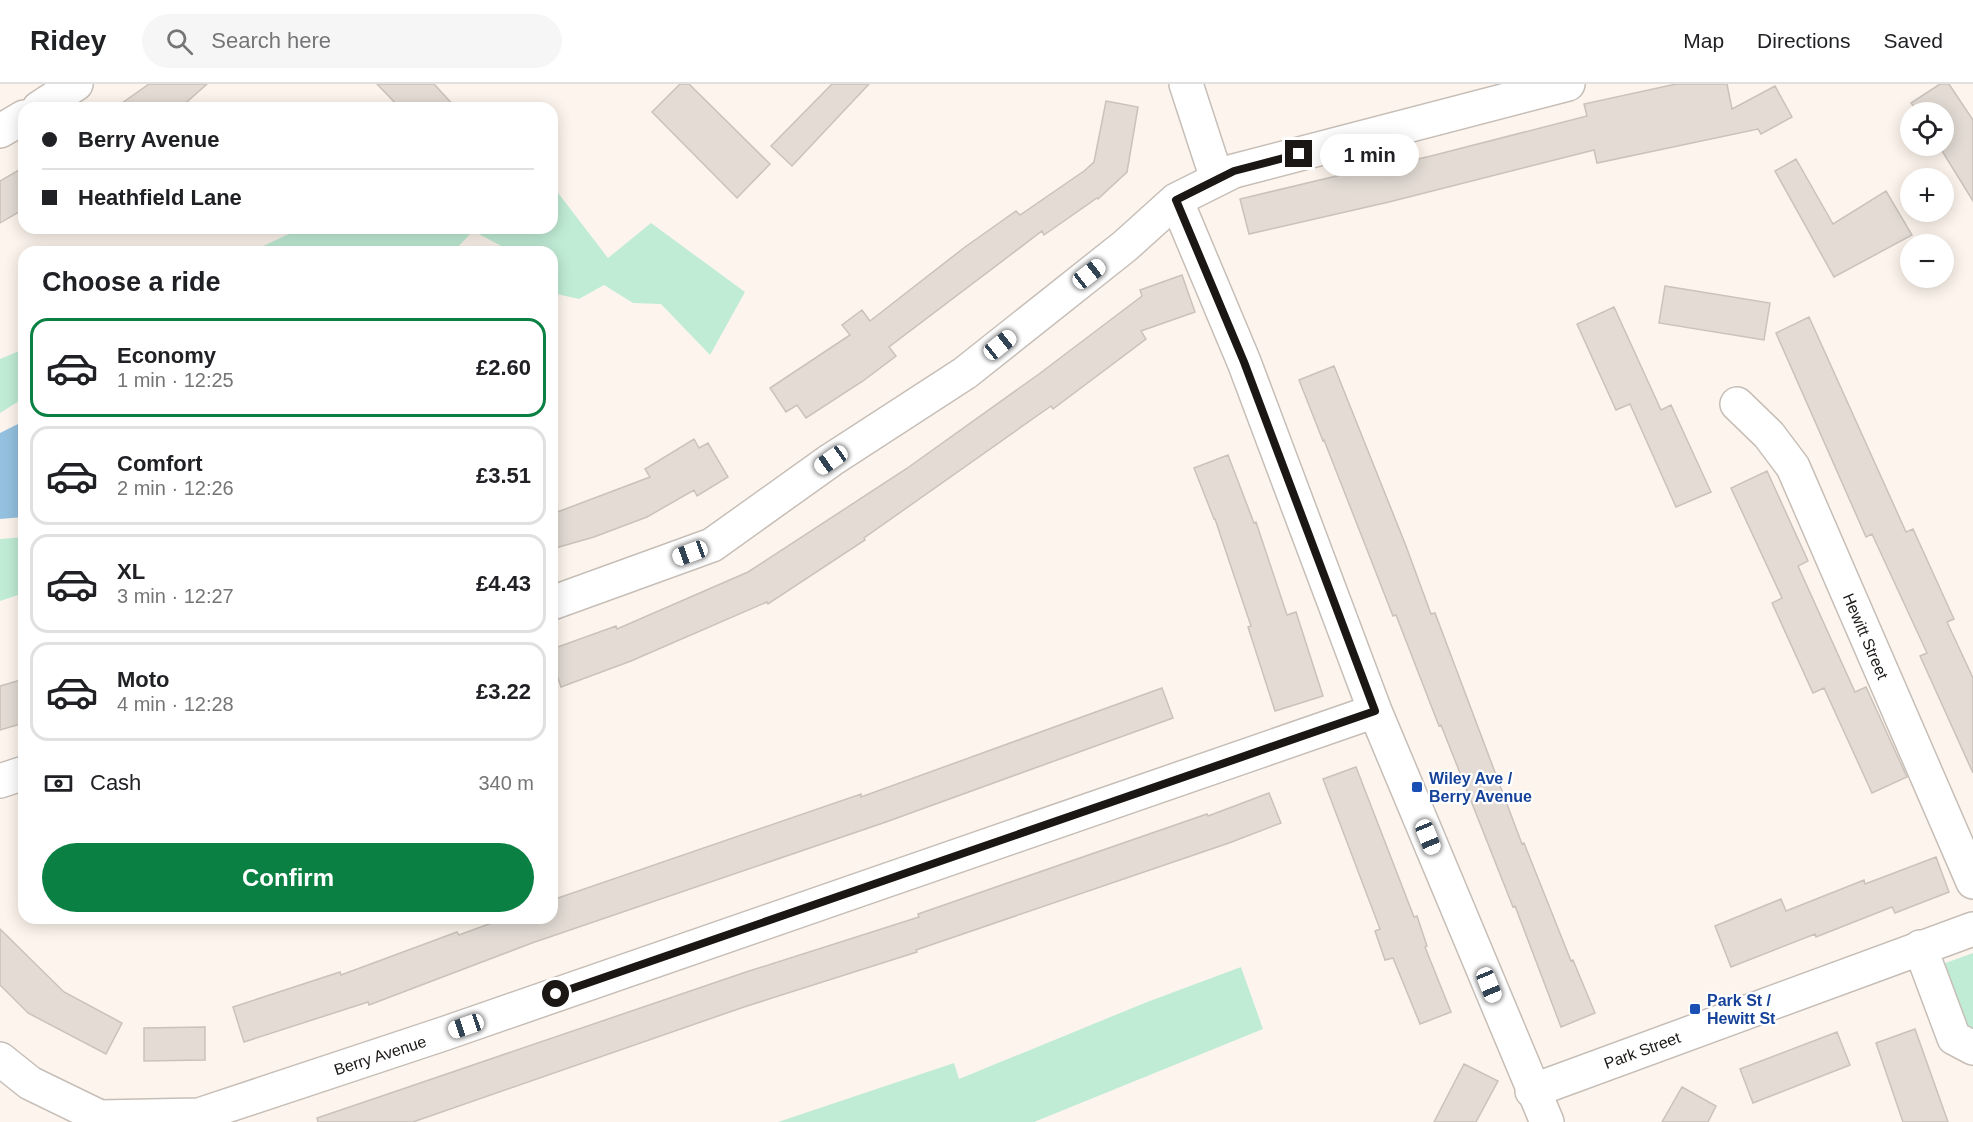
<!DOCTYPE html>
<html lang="en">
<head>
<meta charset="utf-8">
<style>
	body { margin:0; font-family:Helvetica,sans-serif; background:#f6f6f6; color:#202124; height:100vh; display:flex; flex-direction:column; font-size:22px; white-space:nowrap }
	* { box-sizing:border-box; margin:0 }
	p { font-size:20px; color:#757577 }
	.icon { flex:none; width:33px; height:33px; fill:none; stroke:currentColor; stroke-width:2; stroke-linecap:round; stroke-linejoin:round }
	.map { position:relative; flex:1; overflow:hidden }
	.drawer { position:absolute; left:18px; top:162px; width:540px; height:678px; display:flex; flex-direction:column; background:#fff; border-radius:18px; box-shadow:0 3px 15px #0003 }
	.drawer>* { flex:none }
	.hud { position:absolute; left:18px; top:18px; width:540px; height:132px; border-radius:18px; box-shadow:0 3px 15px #0003; display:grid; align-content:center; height:132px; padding:0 24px; background:#fff }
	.buttons { position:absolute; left:1900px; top:18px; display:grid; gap:12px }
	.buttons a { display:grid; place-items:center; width:54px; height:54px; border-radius:50%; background:#fff; box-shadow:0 3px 15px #0003; font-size:30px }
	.end { position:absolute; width:27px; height:27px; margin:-14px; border:8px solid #1a1715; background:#fff; box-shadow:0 0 0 3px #fff }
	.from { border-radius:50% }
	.bubble { position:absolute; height:42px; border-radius:21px; background:#fff; box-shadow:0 3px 15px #0003; font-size:20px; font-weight:800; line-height:42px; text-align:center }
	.car { position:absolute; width:18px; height:36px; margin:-18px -9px; border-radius:8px; box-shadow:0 0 4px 2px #0007; background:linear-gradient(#fff 24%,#345 0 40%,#fff 0 76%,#345 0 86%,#fff 0) }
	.hud b { display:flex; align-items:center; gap:21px; height:57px; font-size:22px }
	.hud b+b { border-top:2px solid #e0e0e0 }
	.hud i { width:15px; height:15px; background:#202124 }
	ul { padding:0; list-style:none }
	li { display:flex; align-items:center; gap:18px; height:99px; margin:0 12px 9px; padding:0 12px; border:3px solid #e0e0e0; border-radius:18px }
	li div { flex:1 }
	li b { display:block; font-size:22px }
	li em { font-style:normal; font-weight:800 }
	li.on { border-color:#0b8043 }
	li>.icon { width:54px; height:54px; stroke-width:1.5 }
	h2 { padding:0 24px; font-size:27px; line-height:72px }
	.pay { display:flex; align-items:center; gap:15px; height:66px; padding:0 24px; font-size:22px }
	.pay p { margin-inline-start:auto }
	.primary-button { display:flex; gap:12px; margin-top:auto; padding:12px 24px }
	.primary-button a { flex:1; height:69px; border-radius:36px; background:#0b8043; color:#fff; font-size:24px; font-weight:800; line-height:69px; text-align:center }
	header { display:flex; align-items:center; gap:36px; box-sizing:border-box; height:84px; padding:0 30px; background:#fff; border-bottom:2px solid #e0e0e0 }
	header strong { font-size:28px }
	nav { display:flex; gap:33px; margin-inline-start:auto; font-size:21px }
	.search { width:420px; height:54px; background:#f6f6f6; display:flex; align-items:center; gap:15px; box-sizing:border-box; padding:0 21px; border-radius:33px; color:#757577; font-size:22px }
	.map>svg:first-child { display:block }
</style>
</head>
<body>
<header>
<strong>Ridey</strong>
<div class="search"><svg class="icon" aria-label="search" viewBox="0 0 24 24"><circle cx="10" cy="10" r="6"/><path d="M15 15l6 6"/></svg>Search here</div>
<nav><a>Map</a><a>Directions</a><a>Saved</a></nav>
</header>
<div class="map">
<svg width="1973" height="1038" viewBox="0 0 1973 1038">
	<rect width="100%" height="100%" fill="#fdf5ed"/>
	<!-- green -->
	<path fill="#c0ecd5" d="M 552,101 L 608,174 L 651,139 L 745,208 L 710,271 L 661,220 L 633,219 L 604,201 L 579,215 L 552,209 L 552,168 L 513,168 L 473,147 L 453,168 L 250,168 L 302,144 L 552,144 Z
		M 24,265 L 24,314 L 0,329 L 0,275 Z
		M 24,453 L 24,509 L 0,517 L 0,455 Z
		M 1973,869 L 1973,947 L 1961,932 L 1940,881 Z
		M 1241,883 L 1263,945 L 1034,1038 L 778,1038 L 954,979 L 959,995 L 1147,918 Z"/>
	<!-- water -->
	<path fill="#94c1df" d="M 24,337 L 24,433 L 0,435 L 0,349 Z"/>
	<!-- building -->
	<path fill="#e3dbd4" stroke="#cac2bb" stroke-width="1.5" d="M 149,0 L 207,0 L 180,24 L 115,24 Z
		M 377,0 L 434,0 L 456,24 L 400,24 Z
		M 680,0 L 689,0 L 770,80 L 737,114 L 652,28 Z
		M 832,0 L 869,0 L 792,82 L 771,62 Z
		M 1676,0 L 1727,0 L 1732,25 L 1775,2 L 1792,33 L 1761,50 L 1758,45 L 1597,79 L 1594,66 L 1389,118 L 1249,150 L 1240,115 L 1366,85 L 1366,87 L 1431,72 L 1587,32 L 1584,20 Z
		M 1940,0 L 1949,0 L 1973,36 L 1973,117 L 1939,62 L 1944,62 L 1944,28 L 1918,28 L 1911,19 Z
		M 1106,17 L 1138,23 L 1127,88 L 1098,115 L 1097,114 L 1044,151 L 1042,147 L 889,263 L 896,272 L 863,297 L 806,334 L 797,321 L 786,328 L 770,304 L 850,251 L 842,241 L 862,226 L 870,237 L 965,163 L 1016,127 L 1020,131 L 1084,87 L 1094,78 Z
		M 1796,75 L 1833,140 L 1886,107 L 1912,151 L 1834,193 L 1775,87 Z
		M 24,83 L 24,125 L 0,139 L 0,97 Z
		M 1182,191 L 1195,228 L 1141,247 L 1146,255 L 1053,325 L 1051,322 L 864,454 L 865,456 L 768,520 L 767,518 L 631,577 L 561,603 L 552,577 L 552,565 L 616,542 L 617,545 L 748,488 L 906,385 L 1039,290 L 1142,212 L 1140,206 Z
		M 1665,202 L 1770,219 L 1764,256 L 1659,239 Z
		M 1614,223 L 1661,326 L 1671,321 L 1711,408 L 1676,423 L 1630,320 L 1616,326 L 1577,240 Z
		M 1809,233 L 1906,448 L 1913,445 L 1954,535 L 1947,538 L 1973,594 L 1973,689 L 1920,572 L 1927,569 L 1872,450 L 1866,453 L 1776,249 Z
		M 1334,282 L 1406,462 L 1431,530 L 1435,529 L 1522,760 L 1524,759 L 1571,877 L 1573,876 L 1595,929 L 1561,943 L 1515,822 L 1513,823 L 1441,641 L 1439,642 L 1396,531 L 1393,532 L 1324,356 L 1323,357 L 1299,296 Z
		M 694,355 L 699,364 L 708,359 L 728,393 L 697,412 L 694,406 L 647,433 L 594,453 L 552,465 L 552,430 L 650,393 L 645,385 Z
		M 1228,371 L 1254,439 L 1256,438 L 1287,531 L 1296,528 L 1323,612 L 1275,627 L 1248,543 L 1251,542 L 1215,435 L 1214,435 L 1194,384 Z
		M 1767,387 L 1808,477 L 1798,482 L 1855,608 L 1866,603 L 1907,693 L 1872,709 L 1824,604 L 1813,609 L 1772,519 L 1782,514 L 1731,404 Z
		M 24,595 L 24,639 L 0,646 L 0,602 Z
		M 1162,604 L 1173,634 L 886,738 L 532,859 L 369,921 L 368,918 L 244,958 L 233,923 L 340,888 L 341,891 L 457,848 L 459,851 L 505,834 L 552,834 L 552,816 L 861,710 L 861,713 Z
		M 1356,683 L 1414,833 L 1417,832 L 1427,862 L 1425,863 L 1451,928 L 1420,940 L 1393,874 L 1385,876 L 1375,847 L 1380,845 L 1323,695 Z
		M 1269,709 L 1281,739 L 1229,759 L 916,866 L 917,868 L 744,923 L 413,1038 L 318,1038 L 317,1034 L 382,1012 L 746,888 L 919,833 L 918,830 L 1207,730 L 1208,732 Z
		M 1936,773 L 1949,808 L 1895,829 L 1892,823 L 1816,853 L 1815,850 L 1731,883 L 1715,842 L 1781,815 L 1786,827 L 1864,796 L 1865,800 Z
		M 0,845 L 64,908 L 122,939 L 106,970 L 28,929 L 0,901 Z
		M 205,943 L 205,976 L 144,977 L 144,944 Z
		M 1915,945 L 1948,1038 L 1903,1038 L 1876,959 Z
		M 1837,948 L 1850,981 L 1753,1019 L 1740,985 Z
		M 1464,980 L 1498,997 L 1476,1038 L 1434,1038 Z
		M 1682,1003 L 1716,1022 L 1708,1038 L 1662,1038 Z"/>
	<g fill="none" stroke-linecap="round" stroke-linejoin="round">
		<!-- minor casing -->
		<g stroke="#c6beb7" stroke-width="36">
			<path id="minor" d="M 1186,0 L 1217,95
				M 39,24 L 76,0
				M 0,47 L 24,33
				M 1176,116 L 1244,278 L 1375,627 L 1547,1038
				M 1737,320 L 1769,351 L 1793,383 L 1973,798
				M 552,519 L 712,461 L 831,376 L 965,289 L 1125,162 L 1176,116 L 1234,87 L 1568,0
				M 0,697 L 24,689
				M 1920,863 L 1954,954 L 1973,964
				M 0,975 L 30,999 L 100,1033 L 199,1031 L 443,950 L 1375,627
				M 1532,1007 L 1973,845"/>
		</g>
		<!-- minor -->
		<use href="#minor" stroke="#fff" stroke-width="33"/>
	</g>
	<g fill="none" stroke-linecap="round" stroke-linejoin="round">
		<!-- route -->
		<path stroke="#1a1715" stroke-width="8" d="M 556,910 L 1375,627 L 1244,278 L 1176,116 L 1234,87 L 1299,70"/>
	</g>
	<!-- markers -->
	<g fill="#1a4fb4" stroke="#fff" stroke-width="2">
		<rect x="1411" y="697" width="12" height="12" rx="3"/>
		<rect x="1689" y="919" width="12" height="12" rx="3"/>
	</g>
	<g text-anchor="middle" stroke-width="4.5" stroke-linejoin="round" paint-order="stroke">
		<!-- street labels -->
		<g font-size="16" fill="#1a1715" stroke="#fff">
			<text transform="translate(1866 552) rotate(67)" y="6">Hewitt Street</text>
			<text transform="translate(1642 966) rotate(-20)" y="6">Park Street</text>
			<text transform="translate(380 971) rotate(-18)" y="6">Berry Avenue</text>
		</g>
		<!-- transit labels -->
		<g font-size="16" font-weight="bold" fill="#164399" stroke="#fff" text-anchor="start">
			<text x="1429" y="700">Wiley Ave /<tspan x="1429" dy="18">Berry Avenue</tspan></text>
			<text x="1707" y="922">Park St /<tspan x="1707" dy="18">Hewitt St</tspan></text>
		</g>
	</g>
</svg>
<div class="buttons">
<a><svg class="icon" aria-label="locate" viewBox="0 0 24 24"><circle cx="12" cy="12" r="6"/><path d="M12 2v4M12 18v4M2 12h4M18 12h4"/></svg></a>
<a>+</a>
<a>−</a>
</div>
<i class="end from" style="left:556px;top:910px"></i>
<i class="end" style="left:1299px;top:70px"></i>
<div class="bubble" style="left:1320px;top:50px;width:99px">1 min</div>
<i class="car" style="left:1089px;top:190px;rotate:52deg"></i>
<i class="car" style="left:1000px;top:261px;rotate:51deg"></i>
<i class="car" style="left:831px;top:376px;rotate:235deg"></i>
<i class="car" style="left:690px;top:469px;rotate:250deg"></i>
<i class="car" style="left:1428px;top:753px;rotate:158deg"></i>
<i class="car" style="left:1489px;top:901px;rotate:158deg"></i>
<i class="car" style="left:466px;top:942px;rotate:251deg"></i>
<div class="hud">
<b><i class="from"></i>Berry Avenue</b>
<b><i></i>Heathfield Lane</b>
</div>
<section class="drawer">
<h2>Choose a ride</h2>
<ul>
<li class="on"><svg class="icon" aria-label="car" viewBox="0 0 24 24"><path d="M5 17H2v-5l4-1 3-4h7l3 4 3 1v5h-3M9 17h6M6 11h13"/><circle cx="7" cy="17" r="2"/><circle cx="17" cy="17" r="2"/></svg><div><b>Economy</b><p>1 min · 12:25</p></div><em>£2.60</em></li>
<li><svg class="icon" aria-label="car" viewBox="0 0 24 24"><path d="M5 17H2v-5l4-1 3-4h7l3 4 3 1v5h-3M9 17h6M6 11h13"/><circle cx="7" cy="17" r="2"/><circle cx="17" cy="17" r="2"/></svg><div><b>Comfort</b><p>2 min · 12:26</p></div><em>£3.51</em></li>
<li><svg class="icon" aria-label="car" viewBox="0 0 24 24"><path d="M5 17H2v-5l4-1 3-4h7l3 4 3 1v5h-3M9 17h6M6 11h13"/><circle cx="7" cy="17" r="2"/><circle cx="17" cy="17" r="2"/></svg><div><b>XL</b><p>3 min · 12:27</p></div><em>£4.43</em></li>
<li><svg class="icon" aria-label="car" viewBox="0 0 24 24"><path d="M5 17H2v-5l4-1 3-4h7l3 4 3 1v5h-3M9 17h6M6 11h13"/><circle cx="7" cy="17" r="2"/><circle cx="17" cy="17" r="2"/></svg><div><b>Moto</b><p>4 min · 12:28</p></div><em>£3.22</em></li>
</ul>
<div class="pay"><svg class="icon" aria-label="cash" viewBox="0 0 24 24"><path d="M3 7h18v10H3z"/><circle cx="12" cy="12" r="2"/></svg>Cash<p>340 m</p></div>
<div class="primary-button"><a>Confirm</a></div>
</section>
</div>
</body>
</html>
